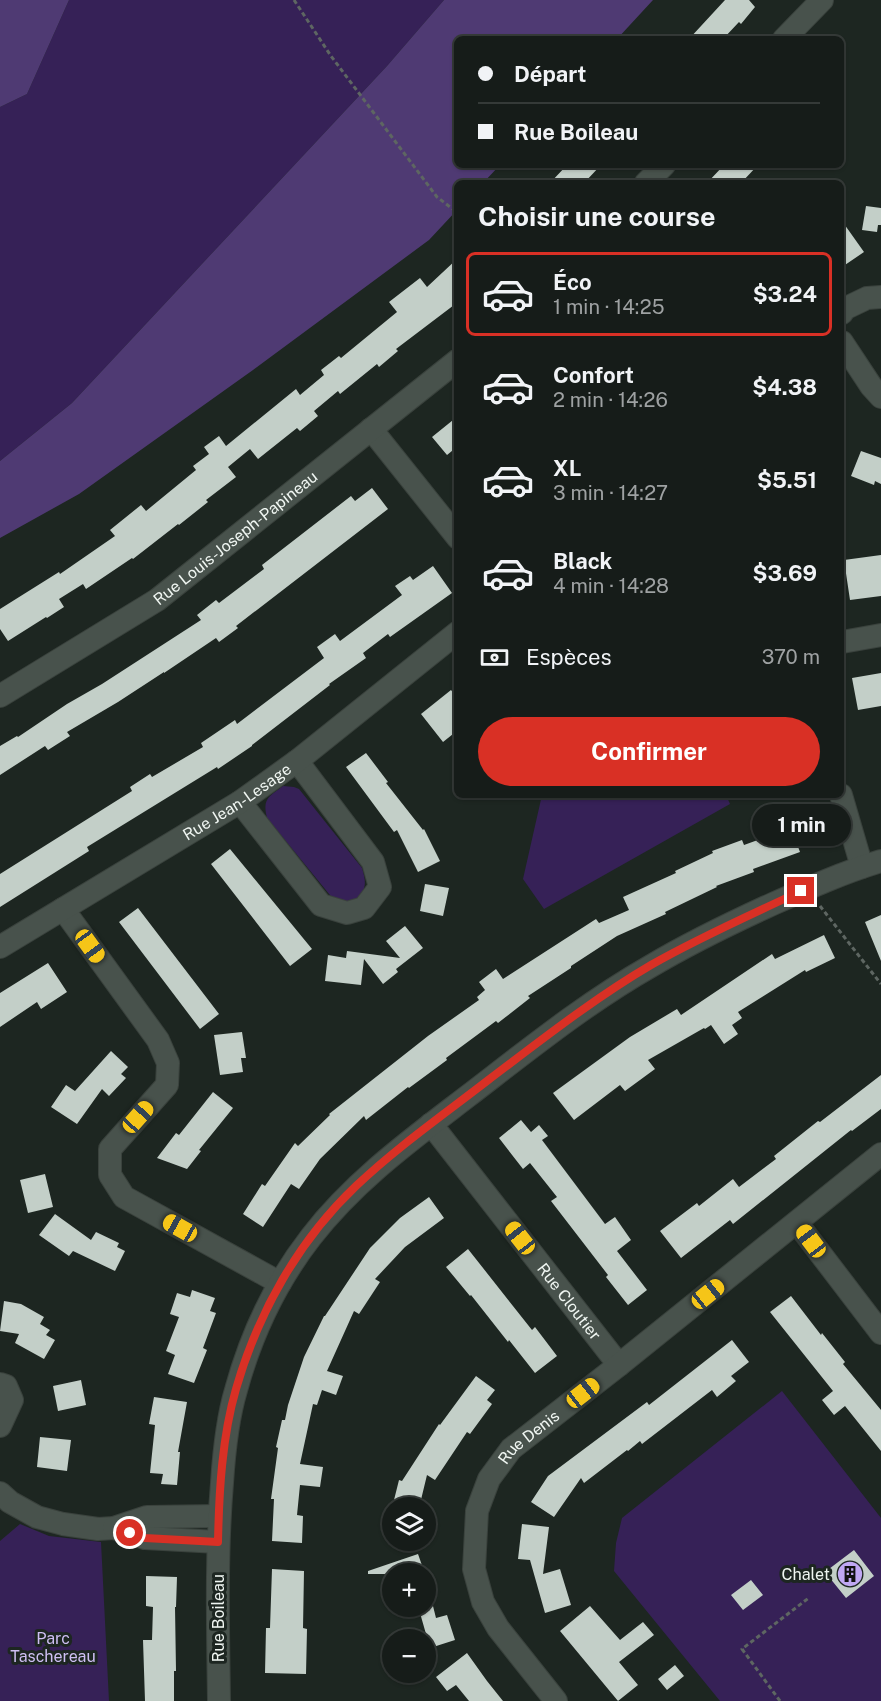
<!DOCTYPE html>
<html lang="fr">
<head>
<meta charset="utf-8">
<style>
	body { margin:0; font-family:"Public Sans",sans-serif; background:#1f2522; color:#f1f3f6; height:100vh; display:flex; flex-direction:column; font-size:22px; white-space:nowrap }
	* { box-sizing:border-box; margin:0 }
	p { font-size:20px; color:#9ea1a2 }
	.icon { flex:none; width:33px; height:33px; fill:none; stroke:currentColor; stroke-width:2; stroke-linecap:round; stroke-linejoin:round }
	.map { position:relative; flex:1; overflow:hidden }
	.details { position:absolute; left:454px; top:180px; width:390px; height:618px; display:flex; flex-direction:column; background:#161c19; border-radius:9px; box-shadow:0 2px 4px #0004,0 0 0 2px #353a38 }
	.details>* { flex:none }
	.banner { position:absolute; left:454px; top:36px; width:390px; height:132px; border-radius:9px; box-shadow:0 2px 4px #0004,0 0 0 2px #353a38; display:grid; align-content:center; height:132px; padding:0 24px; background:#161c19 }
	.buttons { position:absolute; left:382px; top:1497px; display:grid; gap:12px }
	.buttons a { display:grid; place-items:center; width:54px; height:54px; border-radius:50%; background:#161c19; box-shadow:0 2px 4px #0004,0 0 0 2px #353a38; font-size:30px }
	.end { position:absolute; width:27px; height:27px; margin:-14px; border:8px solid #d93025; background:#fff; box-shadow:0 0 0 3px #fff }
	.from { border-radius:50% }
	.bubble { position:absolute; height:42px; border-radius:21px; background:#161c19; box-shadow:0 2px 4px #0004,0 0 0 2px #353a38; font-size:20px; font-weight:700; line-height:42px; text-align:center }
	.car { position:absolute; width:18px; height:36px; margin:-18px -9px; border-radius:8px; box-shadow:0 0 4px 2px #0007; background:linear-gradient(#f5c518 24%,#345 0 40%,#f5c518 0 76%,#345 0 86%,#f5c518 0) }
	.banner b { display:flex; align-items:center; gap:21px; height:57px; font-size:22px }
	.banner b+b { border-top:2px solid #353a38 }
	.banner i { width:15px; height:15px; background:#f1f3f6 }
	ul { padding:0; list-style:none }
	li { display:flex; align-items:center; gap:18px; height:84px; margin:0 12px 9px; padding:0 12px; border:3px solid transparent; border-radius:9px }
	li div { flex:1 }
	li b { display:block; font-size:22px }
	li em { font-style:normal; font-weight:700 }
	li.selected { border-color:#d93025 }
	li>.icon { width:54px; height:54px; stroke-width:1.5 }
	h2 { padding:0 24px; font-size:27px; line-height:72px }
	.pay { display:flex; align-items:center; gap:15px; height:66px; padding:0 24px; font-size:22px }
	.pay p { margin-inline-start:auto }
	.primary-button { display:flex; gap:12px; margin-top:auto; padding:12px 24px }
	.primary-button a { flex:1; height:69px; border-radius:36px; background:#d93025; color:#fff; font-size:24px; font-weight:700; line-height:69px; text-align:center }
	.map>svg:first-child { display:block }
</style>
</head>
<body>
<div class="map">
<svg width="881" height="1701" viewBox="0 0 881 1701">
	<rect width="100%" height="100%" fill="#1d2621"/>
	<!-- green -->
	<path fill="#362157" d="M 69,0 L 444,0 L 387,66 L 72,403 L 0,461 L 0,107 L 27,94 Z
		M 283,786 L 294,787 L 299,789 L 362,868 C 368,887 365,893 349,904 L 334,900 L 267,818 C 262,798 269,797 283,786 Z
		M 542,795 L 726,795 L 730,804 L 544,909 L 523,879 Z
		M 782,1391 L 881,1518 L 881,1701 L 720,1701 L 614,1571 L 616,1543 L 622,1518 Z
		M 20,1524 L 49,1536 L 101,1542 L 109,1701 L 0,1701 L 0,1541 Z"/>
	<!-- forest -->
	<path fill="#4f3a73" d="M 0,0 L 69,0 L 27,94 L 0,107 Z
		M 444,0 L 653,0 L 617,39 L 458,39 L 458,165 L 500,165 L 483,183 L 458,183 L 457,210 L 429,240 L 253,370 L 79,494 L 0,538 L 0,461 L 72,403 L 387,66 Z"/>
	<!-- building -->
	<path fill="#c3cfc8" d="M 725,0 L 749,0 L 755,7 L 741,24 L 739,22 L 723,39 L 689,39 Z
		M 567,165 L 601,165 L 584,183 L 550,183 Z
		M 724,165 L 758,165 L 741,183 L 707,183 Z
		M 866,206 L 881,208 L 881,225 L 878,225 L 877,232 L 862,230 Z
		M 842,221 L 864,252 L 842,267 Z
		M 458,258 L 458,302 L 396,349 L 398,351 L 379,367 L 377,364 L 340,394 L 338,391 L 314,411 L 318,416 L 300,431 L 297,428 L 258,459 L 250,449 L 228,467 L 236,477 L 206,500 L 208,502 L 179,525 L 178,524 L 133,559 L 132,558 L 86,589 L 83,584 L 59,599 L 64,607 L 47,618 L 46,617 L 8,641 L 0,629 L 0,609 L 59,572 L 60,574 L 115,536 L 110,530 L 141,505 L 146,511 L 196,470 L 193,466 L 209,454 L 204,447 L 219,436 L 226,446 L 296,389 L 300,395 L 324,375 L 321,370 L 339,356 L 341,358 L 397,312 L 389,302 L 420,278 L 427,287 Z
		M 458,416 L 458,446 L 447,455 L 432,437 Z
		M 861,451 L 881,458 L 881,484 L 875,481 L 874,485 L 851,476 Z
		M 372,488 L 388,509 L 236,626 L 238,628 L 219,642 L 216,638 L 164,673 L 164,672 L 118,702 L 67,732 L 70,736 L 48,750 L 45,746 L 0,775 L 0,746 L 17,736 L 18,737 L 67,704 L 102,684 L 201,620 L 197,615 L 216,600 L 219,603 L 264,569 L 262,565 L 351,496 L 355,501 Z
		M 881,555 L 881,596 L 850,600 L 844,560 Z
		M 433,566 L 452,593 L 390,637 L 388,634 L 363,653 L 366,658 L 329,684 L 330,685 L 252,745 L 252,746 L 218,769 L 217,767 L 87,847 L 89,851 L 0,907 L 0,874 L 132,791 L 130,787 L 150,774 L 152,777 L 203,747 L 201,743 L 235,720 L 237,724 L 324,658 L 317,647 L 335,634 L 340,641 L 402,595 L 395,586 L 410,576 L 413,580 Z
		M 881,673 L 881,706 L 858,710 L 852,678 Z
		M 451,690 L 458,699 L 458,730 L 443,742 L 421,714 Z
		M 366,753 L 388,782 L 386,783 L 423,830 L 424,829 L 440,861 L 418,872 L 397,830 L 394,832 L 346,767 Z
		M 791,828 L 800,852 L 753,869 L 754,872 L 716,886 L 717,887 L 665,912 L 666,914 L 617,936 L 571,966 L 571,968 L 528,996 L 530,998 L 498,1023 L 496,1021 L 446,1058 L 447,1060 L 409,1088 L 408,1087 L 366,1120 L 364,1116 L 320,1159 L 299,1189 L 291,1184 L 263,1227 L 243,1214 L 262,1184 L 265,1186 L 295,1143 L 298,1146 L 330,1115 L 329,1114 L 428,1036 L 479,1000 L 477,997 L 485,990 L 479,982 L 496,969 L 503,979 L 596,919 L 599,923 L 629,910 L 623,897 L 676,873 L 675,871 L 713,853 L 712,851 L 742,840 L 744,845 Z
		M 230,849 L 312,949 L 290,966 L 211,864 Z
		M 425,884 L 449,888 L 443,916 L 420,911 Z
		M 138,908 L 219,1014 L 200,1029 L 119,922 Z
		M 881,915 L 881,961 L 865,922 Z
		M 405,926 L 423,948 L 396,969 L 398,972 L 383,984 L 364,959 L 361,985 L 325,981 L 328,955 L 346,958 L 347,951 L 400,958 L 386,941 Z
		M 824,935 L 835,958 L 806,972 L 805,970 L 738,1012 L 742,1018 L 732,1025 L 738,1034 L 724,1044 L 711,1025 L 705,1029 L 704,1028 L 648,1060 L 655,1069 L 625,1091 L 620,1085 L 574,1120 L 553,1093 L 630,1037 L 677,1009 L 681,1015 L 772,954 L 775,959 Z
		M 48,963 L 67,992 L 41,1009 L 37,1002 L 0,1027 L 0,993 Z
		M 242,1032 L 246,1058 L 241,1058 L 243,1072 L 220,1075 L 214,1035 Z
		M 111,1051 L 128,1067 L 121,1074 L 126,1078 L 109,1096 L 102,1089 L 77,1124 L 51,1107 L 66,1085 L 75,1091 Z
		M 881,1075 L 881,1109 L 852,1131 L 851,1130 L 733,1224 L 730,1220 L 681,1258 L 660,1231 L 697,1203 L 699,1206 L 733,1179 L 739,1187 L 776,1159 L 774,1156 L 818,1121 L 820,1122 Z
		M 213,1092 L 233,1108 L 199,1150 L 201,1151 L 187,1169 L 157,1158 L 176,1133 L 179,1135 Z
		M 521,1120 L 531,1132 L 539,1125 L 548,1136 L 542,1140 L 605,1224 L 615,1217 L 631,1240 L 617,1251 L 647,1290 L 628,1305 L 606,1277 L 608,1275 L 551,1201 L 557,1197 L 530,1163 L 523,1169 L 499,1138 Z
		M 45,1174 L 53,1207 L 28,1213 L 20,1180 Z
		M 429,1197 L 444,1218 L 405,1247 L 375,1279 L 380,1282 L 359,1314 L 354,1311 L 327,1371 L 343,1376 L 336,1395 L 322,1390 L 317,1405 L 313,1404 L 300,1464 L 323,1467 L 320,1487 L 300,1485 L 297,1515 L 303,1516 L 302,1543 L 272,1541 L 274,1499 L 271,1499 L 278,1448 L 276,1447 L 282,1420 L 285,1420 L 288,1405 L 304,1357 L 324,1316 L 325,1316 L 370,1248 L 400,1218 Z
		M 55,1214 L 91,1240 L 96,1232 L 119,1243 L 117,1247 L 125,1251 L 115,1271 L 73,1251 L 69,1256 L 39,1235 Z
		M 468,1249 L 532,1330 L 535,1327 L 557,1356 L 535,1373 L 509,1340 L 508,1342 L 471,1295 L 470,1296 L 446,1267 Z
		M 192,1290 L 215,1298 L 210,1311 L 216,1313 L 203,1348 L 207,1350 L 194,1383 L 168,1374 L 175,1355 L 166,1351 L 179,1317 L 170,1314 L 177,1293 L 190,1297 Z
		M 791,1296 L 821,1335 L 822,1333 L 845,1362 L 843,1364 L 881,1410 L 881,1451 L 845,1406 L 834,1415 L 822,1400 L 833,1391 L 770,1312 Z
		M 4,1301 L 21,1304 L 44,1317 L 40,1324 L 50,1330 L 46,1335 L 55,1340 L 44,1359 L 15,1343 L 19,1334 L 0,1331 Z
		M 732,1340 L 749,1362 L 731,1376 L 736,1381 L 717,1397 L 712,1390 L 642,1444 L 640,1441 L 628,1451 L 627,1450 L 584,1483 L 581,1478 L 554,1517 L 531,1502 L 548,1476 L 647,1402 L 649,1405 Z
		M 476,1376 L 495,1390 L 487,1400 L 492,1404 L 470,1434 L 467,1432 L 435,1480 L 427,1475 L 419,1508 L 392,1508 L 399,1480 L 402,1481 L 439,1424 L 440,1425 Z
		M 81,1380 L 86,1405 L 58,1411 L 53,1386 Z
		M 154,1397 L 187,1402 L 178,1452 L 180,1452 L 177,1485 L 161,1484 L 163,1474 L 150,1473 L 155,1425 L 149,1424 Z
		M 40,1437 L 71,1440 L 67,1471 L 37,1467 Z
		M 522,1524 L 549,1527 L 543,1574 L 560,1569 L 571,1605 L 545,1613 L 530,1560 L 518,1559 Z
		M 854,1550 L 874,1576 L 846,1598 L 825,1572 Z
		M 418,1554 L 425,1574 L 368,1574 L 368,1571 Z
		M 272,1569 L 304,1571 L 303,1628 L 307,1629 L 306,1674 L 265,1673 L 266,1628 L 270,1628 Z
		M 146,1576 L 177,1577 L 176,1607 L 175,1607 L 176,1671 L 174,1671 L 174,1701 L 145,1701 L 143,1640 L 152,1640 L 153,1607 L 146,1606 Z
		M 751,1580 L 763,1595 L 743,1610 L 731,1595 Z
		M 418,1606 L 433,1606 L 436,1618 L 447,1615 L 455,1640 L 430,1648 Z
		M 590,1606 L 620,1640 L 643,1622 L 654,1635 L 619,1662 L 638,1685 L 618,1701 L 560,1631 Z
		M 467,1653 L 487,1681 L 503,1701 L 469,1701 L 456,1685 L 447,1691 L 436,1677 Z
		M 675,1665 L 684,1676 L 667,1690 L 658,1679 Z"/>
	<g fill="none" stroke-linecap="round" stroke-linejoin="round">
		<!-- minor casing -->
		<g stroke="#3a423d" stroke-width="24">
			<g id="minor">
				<path d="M 784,39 L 822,0"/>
				<path d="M 646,183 L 664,165"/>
				<path d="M 842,313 L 842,310 L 867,298 L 881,297"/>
				<path d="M 842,342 L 871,386 L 881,397"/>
				<path d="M 371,429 L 458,538"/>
				<path d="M 842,642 L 881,635"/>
				<path id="s1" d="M 0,696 L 157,600 L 458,360"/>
				<path d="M 841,795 L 862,867"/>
				<path d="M 240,802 L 321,905 L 347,913 L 364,908 L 380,887 L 373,862 L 297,761"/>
				<path d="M 63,909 L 158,1040 L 168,1063 L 167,1085 L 110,1149 L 110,1175 L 124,1197 L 280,1283"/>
				<path id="s2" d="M 0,947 L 240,802 L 297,761 L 458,632"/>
				<path id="s3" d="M 431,1124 L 619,1365"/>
				<path d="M 797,1223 L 881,1333"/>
				<path d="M 0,1384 L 6,1386 L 12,1400 L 0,1426"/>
				<path d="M 0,1493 L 10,1502 L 37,1517 L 63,1524 L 98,1529 L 114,1528 L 147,1517 L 218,1516"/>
				<path d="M 114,1528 L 145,1538 L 218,1542"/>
				<path d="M 219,1701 C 218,1628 216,1555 222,1483 C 224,1452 227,1420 236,1390 C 251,1335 276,1282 311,1237 C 354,1181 412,1139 468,1096 C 528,1050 586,1003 651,966 C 688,944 727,925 766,907 C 804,890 841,873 881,861"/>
				<path id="s4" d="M 556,1701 L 498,1628 L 483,1602 L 474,1569 L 477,1511 L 489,1479 L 511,1449 L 619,1365 L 881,1154"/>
			</g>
		</g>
		<!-- path -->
		<path stroke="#5e6662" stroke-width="3" stroke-dasharray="4.5 3" stroke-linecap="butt" d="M 294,0 L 331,56 L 437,197 L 458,213
			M 820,906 L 881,984
			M 780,1701 L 742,1649 L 810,1597"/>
		<!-- minor -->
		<use href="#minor" stroke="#48524c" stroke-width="22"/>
	</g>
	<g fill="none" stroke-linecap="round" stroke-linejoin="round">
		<!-- route -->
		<path stroke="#d93025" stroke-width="8" d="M 130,1533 L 145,1538 L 218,1542 C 219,1492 222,1437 236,1389 C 258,1313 298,1241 356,1186 C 396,1148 443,1115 487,1081 C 540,1041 593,999 651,965 C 700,937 751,915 801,891"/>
	</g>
	<!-- icons -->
	<defs>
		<g id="building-disc" transform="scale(1.35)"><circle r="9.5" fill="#c0a8f3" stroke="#1d2621"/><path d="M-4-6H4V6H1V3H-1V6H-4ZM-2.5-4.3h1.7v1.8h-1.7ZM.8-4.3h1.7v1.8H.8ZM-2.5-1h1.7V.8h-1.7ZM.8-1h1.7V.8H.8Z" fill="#111"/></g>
	</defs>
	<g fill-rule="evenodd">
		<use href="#building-disc" x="850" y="1574"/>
	</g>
	<g text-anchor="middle" stroke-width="6" stroke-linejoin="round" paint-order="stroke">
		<!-- street labels -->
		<g font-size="16" fill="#f0f6f2" stroke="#1d2621">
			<text dy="6" stroke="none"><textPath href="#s1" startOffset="284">Rue Louis-Joseph-Papineau</textPath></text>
			<text dy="6" stroke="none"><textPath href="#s2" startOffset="278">Rue Jean-Lesage</textPath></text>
			<text dy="6" stroke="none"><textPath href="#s3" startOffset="225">Rue Cloutier</textPath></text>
			<text dy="6" stroke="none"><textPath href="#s4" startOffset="308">Rue Denis</textPath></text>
			<text transform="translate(218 1618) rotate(-90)" y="6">Rue Boileau</text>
		</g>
		<!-- poi labels -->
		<g font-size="16" fill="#f0f6f2" stroke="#1d2621" text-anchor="end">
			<text x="830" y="1580">Chalet</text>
		</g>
		<!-- park labels -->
		<g font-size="16" fill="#cfbff4" stroke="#1d2621">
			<text x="53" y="1644">Parc<tspan x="53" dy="18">Taschereau</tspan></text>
		</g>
	</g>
</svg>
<div class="buttons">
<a><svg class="icon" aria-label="layers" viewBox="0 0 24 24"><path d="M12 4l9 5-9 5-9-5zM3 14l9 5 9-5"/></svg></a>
<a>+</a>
<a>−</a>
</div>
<i class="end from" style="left:130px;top:1533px"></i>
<i class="end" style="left:801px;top:891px"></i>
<div class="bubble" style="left:752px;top:804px;width:99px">1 min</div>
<i class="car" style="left:90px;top:946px;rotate:144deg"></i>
<i class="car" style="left:138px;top:1117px;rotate:42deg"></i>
<i class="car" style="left:180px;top:1228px;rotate:299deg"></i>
<i class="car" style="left:520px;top:1238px;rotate:322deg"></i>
<i class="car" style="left:811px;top:1241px;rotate:323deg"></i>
<i class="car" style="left:708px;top:1294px;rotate:51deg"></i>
<i class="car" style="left:583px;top:1393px;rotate:52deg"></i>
<div class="banner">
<b><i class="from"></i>Départ</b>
<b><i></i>Rue Boileau</b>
</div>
<section class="details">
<h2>Choisir une course</h2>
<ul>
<li class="selected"><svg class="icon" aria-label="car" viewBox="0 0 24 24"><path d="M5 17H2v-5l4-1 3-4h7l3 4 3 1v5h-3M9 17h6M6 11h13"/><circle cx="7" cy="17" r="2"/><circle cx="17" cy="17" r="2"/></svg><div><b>Éco</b><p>1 min · 14:25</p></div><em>$3.24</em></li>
<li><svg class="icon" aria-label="car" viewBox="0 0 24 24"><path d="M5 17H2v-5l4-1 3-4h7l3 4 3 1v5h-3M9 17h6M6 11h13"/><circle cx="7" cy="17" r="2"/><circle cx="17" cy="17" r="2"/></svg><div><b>Confort</b><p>2 min · 14:26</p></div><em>$4.38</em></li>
<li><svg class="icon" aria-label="car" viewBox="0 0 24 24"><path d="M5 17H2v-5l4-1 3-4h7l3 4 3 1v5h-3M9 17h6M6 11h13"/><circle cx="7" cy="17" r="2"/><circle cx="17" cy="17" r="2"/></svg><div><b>XL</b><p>3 min · 14:27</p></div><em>$5.51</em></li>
<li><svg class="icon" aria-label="car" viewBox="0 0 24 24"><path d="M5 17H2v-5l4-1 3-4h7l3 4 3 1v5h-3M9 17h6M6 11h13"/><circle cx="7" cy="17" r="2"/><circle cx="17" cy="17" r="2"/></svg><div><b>Black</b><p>4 min · 14:28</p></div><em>$3.69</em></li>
</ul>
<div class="pay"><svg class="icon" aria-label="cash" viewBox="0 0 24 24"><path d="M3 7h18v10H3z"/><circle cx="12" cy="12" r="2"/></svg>Espèces<p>370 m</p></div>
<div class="primary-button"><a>Confirmer</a></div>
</section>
</div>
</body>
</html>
